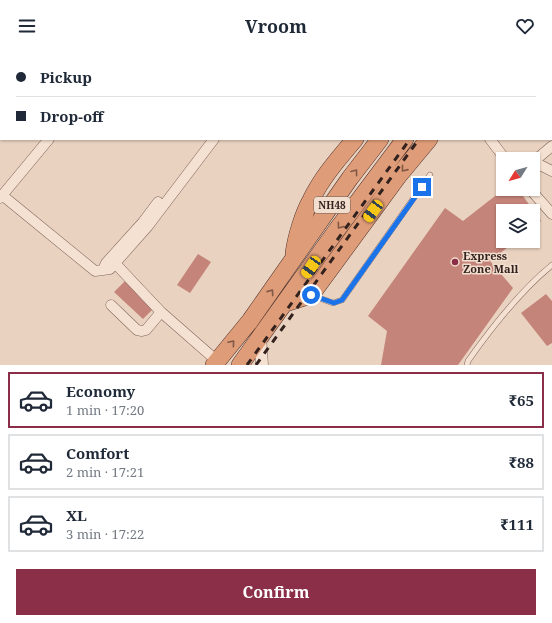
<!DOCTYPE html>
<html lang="en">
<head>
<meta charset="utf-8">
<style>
	body { margin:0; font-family:"Noto Serif",serif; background:#f2f2f3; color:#1f2937; height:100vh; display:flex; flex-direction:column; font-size:15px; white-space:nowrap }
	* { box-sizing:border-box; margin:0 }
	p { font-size:13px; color:#747a83 }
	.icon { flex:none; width:22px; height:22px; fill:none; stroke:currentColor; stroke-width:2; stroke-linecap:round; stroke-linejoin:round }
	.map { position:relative; height:313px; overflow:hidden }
	.side { display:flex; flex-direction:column; background:#fff; flex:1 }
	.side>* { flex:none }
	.banner { position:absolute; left:0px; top:0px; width:552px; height:88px; box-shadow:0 1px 3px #0004; display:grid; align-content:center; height:88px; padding:0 16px; background:#fff }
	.needle { width:26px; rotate:233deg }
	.tools { position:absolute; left:496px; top:100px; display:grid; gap:8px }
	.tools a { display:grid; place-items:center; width:44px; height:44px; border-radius:0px; background:#fff; box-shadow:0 1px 3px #0004; font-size:20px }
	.end { position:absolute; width:18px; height:18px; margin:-9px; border:5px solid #1a73e8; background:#fff; box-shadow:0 0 0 2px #fff }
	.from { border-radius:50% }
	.car { position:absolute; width:12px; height:24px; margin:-12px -6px; border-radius:5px; box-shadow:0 0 3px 1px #0007; background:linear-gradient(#f5c518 24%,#345 0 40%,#f5c518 0 76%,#345 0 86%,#f5c518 0) }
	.banner b { display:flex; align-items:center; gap:14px; height:38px; font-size:15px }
	.banner b+b { border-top:1px solid #e0e1e3 }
	.banner i { width:10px; height:10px; background:#1f2937 }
	ul { padding:7px 0 0; list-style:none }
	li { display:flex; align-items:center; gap:12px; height:56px; margin:0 8px 6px; padding:0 8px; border:2px solid #e0e1e3; border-radius:0px }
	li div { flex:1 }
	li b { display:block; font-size:15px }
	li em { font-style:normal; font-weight:700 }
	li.selected { border-color:#8b2f48 }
	li>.icon { width:36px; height:36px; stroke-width:1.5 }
	.cta { display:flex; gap:8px; margin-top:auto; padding:8px 16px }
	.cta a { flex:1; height:46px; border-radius:0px; background:#8b2f48; color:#fff; font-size:16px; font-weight:700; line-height:46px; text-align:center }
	header { display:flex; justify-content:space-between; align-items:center; height:52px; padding:0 16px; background:#fff; font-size:18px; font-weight:700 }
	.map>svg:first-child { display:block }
</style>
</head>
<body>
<header><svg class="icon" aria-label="menu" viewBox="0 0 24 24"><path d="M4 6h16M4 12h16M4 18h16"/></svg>Vroom<svg class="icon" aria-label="heart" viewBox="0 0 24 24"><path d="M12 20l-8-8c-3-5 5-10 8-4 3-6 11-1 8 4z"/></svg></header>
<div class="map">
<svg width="552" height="313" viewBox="0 0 552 313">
	<rect width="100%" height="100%" fill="#e9d2c0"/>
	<!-- building -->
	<path fill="#c58479" d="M 504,137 L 518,137 L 541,169 L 533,175 L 533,159 L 503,159 L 503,189 L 516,189 L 490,209 L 513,236 L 458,313 L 381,313 L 387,279 L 368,264 L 445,156 L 463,169 Z
		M 198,202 L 211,210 L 190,241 L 177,233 Z
		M 125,229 L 154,256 L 143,267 L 114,240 Z
		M 546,242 L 552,249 L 552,291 L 547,294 L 521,261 Z"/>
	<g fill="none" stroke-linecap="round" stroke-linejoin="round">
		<!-- service casing -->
		<g stroke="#81645a" stroke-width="6">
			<path id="service" d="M 314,244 L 333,251 L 342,248 L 430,123
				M 467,313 L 468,309 C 492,275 519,240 552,213"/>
		</g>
		<!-- minor casing -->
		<g stroke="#81645a" stroke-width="11">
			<path id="minor" d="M 15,0 L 16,1
				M 291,0 L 292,1
				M 115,1 L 116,0
				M 278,1 L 279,0
				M 0,65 L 1,65
				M 490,87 L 505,107
				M 533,110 L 552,94
				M 534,110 L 552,119
				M 530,137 L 552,162
				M 2,143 L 95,219 L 110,217 L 148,174 L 214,87
				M 0,146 L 49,87
				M 103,218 L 106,211 L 143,170 L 158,150
				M 111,253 L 137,278 L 142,279 L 146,278 L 161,260 L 111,207
				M 161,260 L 217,309"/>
		</g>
		<!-- tertiary casing -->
		<g stroke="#81645a" stroke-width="13">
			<path id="tertiary" d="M 260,285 L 262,313"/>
		</g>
		<!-- trunk casing -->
		<g stroke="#4f342e" stroke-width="18">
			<path id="trunk" d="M 428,1 L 428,0
				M 449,1 L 450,0
				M 476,1 L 477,0
				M 504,1 L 505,0
				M 294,201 C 296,186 303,162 311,148 C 322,125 339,106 355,87
				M 286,251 L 311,243 L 399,123 L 429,87
				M 214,313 L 250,269 L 350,126 L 380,87
				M 240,313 L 336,179 L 405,87"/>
		</g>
		<!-- service -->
		<use href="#service" stroke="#f5e1d2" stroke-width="5"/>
		<!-- minor -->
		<use href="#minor" stroke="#f5e1d2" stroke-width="10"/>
		<!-- tertiary -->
		<use href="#tertiary" stroke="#f5e1d2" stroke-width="12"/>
		<!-- trunk -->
		<use href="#trunk" stroke="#df9c78" stroke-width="17"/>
		<!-- rail -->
		<path stroke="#32211d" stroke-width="3" stroke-dasharray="7 7" stroke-linecap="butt" d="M 486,1 L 487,0
			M 497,1 L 498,0
			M 247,313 L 410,87
			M 256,313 L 419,87"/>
	</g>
	<!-- one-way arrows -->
	<defs><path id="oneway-chevron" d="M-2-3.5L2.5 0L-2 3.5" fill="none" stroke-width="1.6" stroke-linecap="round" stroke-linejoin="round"/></defs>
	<g stroke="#805846">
		<use href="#oneway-chevron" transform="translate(404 117) rotate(129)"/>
		<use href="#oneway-chevron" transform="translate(355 120) rotate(-53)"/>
		<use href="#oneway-chevron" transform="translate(340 174) rotate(126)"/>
		<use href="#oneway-chevron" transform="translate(271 240) rotate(-55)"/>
		<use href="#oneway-chevron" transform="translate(232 291) rotate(-50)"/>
	</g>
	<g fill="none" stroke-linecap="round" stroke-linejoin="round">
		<!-- route -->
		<path stroke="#1a73e8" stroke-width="5" d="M 311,243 L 334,251 L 342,248 L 422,135"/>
	</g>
	<!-- markers -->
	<circle fill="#8b2f48" stroke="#f2decf" stroke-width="1.5" cx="455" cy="210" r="4"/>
	<g text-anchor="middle" stroke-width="3" stroke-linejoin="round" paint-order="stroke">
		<!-- shield labels -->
		<rect fill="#f2decf" stroke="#6c5a52" stroke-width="1" x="314" y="145" width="36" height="16" rx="3"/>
		<g font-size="10" font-weight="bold" fill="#32211d">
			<text x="332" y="157">NH48</text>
		</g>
		<!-- poi labels -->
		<g font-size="11" font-weight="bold" fill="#32211d" stroke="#f2decf" text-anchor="start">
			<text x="463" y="208">Express<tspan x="463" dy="13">Zone Mall</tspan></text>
		</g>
	</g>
</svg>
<div class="tools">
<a><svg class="needle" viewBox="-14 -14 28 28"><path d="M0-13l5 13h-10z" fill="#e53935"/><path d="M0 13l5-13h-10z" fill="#747a83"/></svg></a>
<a><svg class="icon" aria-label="layers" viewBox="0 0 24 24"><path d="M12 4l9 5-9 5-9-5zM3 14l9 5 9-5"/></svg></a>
</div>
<i class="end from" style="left:311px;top:243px"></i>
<i class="end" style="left:422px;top:135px"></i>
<i class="car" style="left:373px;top:159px;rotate:216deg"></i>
<i class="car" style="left:311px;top:215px;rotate:215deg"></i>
<div class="banner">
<b><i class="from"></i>Pickup</b>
<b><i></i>Drop-off</b>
</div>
</div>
<section class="side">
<ul>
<li class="selected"><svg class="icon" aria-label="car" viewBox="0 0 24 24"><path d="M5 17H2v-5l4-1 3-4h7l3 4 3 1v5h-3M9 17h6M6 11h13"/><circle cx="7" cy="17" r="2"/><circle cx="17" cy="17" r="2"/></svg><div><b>Economy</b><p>1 min · 17:20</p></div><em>₹65</em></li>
<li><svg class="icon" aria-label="car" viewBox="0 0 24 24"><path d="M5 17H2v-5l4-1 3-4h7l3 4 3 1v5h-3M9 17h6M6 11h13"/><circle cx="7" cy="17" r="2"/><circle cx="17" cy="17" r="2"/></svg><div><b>Comfort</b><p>2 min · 17:21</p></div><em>₹88</em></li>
<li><svg class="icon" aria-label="car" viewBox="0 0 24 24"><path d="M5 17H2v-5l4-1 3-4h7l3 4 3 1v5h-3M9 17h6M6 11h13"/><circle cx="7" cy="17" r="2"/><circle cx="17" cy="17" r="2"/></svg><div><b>XL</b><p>3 min · 17:22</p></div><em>₹111</em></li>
</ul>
<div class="cta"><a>Confirm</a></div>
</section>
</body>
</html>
